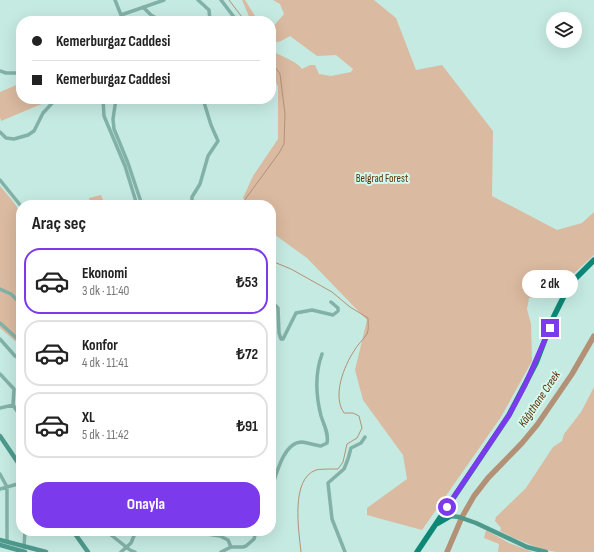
<!DOCTYPE html>
<html lang="tr">
<head>
<meta charset="utf-8">
<style>
	body { margin:0; font-family:"Sofia Sans Condensed",sans-serif; background:#f2f2f2; color:#222; height:100vh; display:flex; flex-direction:column; font-size:15px; white-space:nowrap }
	* { box-sizing:border-box; margin:0 }
	p { font-size:13px; color:#767676 }
	.icon { flex:none; width:22px; height:22px; fill:none; stroke:currentColor; stroke-width:2; stroke-linecap:round; stroke-linejoin:round }
	.map { position:relative; flex:1; overflow:hidden }
	.sheet { position:absolute; left:16px; top:200px; width:260px; height:336px; display:flex; flex-direction:column; background:#fff; border-radius:16px; box-shadow:0 4px 16px #0002 }
	.sheet>* { flex:none }
	.guide { position:absolute; left:16px; top:16px; width:260px; height:88px; border-radius:16px; box-shadow:0 4px 16px #0002; display:grid; align-content:center; height:88px; padding:0 16px; background:#fff }
	.controls { position:absolute; left:546px; top:12px; display:grid; gap:8px }
	.controls a { display:grid; place-items:center; width:36px; height:36px; border-radius:50%; background:#fff; box-shadow:0 4px 16px #0002; font-size:20px }
	.end { position:absolute; width:18px; height:18px; margin:-9px; border:5px solid #7c3aed; background:#fff; box-shadow:0 0 0 2px #fff }
	.from { border-radius:50% }
	.bubble { position:absolute; height:28px; border-radius:14px; background:#fff; box-shadow:0 4px 16px #0002; font-size:13px; font-weight:700; line-height:28px; text-align:center }
	.guide b { display:flex; align-items:center; gap:14px; height:38px; font-size:15px }
	.guide b+b { border-top:1px solid #e0e0e0 }
	.guide i { width:10px; height:10px; background:#222 }
	ul { padding:0; list-style:none }
	li { display:flex; align-items:center; gap:12px; height:66px; margin:0 8px 6px; padding:0 8px; border:2px solid #e0e0e0; border-radius:16px }
	li div { flex:1 }
	li b { display:block; font-size:15px }
	li em { font-style:normal; font-weight:700 }
	li.on { border-color:#7c3aed }
	li>.icon { width:36px; height:36px; stroke-width:1.5 }
	h2 { padding:0 16px; font-size:18px; line-height:48px }
	.primary-button { display:flex; gap:8px; margin-top:auto; padding:8px 16px }
	.primary-button a { flex:1; height:46px; border-radius:16px; background:#7c3aed; color:#fff; font-size:16px; font-weight:700; line-height:46px; text-align:center }
	.map>svg:first-child { display:block }
</style>
</head>
<body>
<div class="map">
<svg width="594" height="552" viewBox="0 0 594 552">
	<rect width="100%" height="100%" fill="#c5eae2"/>
	<!-- green -->
	<path fill="#dabaa0" d="M 242,0 L 245,0 L 258,21 L 251,21 Z
		M 273,0 L 374,0 L 396,18 L 416,70 L 442,65 L 493,131 L 492,196 L 557,230 L 582,223 L 594,212 L 594,255 L 569,278 L 562,293 L 529,298 L 527,309 L 531,324 L 532,361 L 501,417 L 422,530 L 367,515 L 367,508 L 407,479 L 403,455 L 363,400 L 355,370 L 367,320 L 307,258 L 271,232 L 271,205 L 249,205 L 243,198 L 253,176 L 278,139 L 278,87 L 271,70 L 271,50 C 281,57 294,59 302,69 L 310,65 L 315,65 L 319,74 L 331,76 L 351,72 L 353,69 L 336,55 L 317,56 L 290,36 L 281,41 L 274,43 L 271,41 L 271,29 L 284,14 L 280,4 Z
		M 21,83 L 21,99 L 43,99 L 44,103 L 1,121 L 0,117 L 0,92 Z
		M 0,186 L 12,200 L 21,213 L 21,346 L 0,328 Z
		M 101,195 L 103,200 L 90,203 L 89,198 Z
		M 594,387 L 594,552 C 582,552 568,552 556,552 C 536,548 518,540 500,531 L 501,528 L 495,521 L 496,517 L 526,488 L 553,447 L 562,441 L 564,434 L 581,412 Z
		M 486,530 L 509,543 L 533,552 L 498,552 L 499,544 L 484,538 Z"/>
	<g fill="none" stroke-linecap="round" stroke-linejoin="round">
		<!-- stream -->
		<path stroke="#b39176" stroke-width="1" d="M 229,0 L 245,21
			M 241,205 L 279,153 L 284,144 L 285,114 L 280,74 L 271,61
			M 271,259 L 274,262 L 291,269 L 332,292 L 350,307 L 368,318 C 368,323 369,330 367,334 C 363,340 357,345 354,351 C 344,366 332,396 344,413 L 353,413 L 359,416 L 362,428 L 357,438 L 347,444 L 343,462 L 338,469 C 334,469 318,469 316,470 C 290,479 299,532 301,552"/>
		<!-- river -->
		<path stroke="#b39176" stroke-width="5.5" d="M 447,552 L 462,517 L 474,496 L 488,478 L 522,443 L 537,425 L 572,374 L 594,336"/>
		<!-- street -->
		<path stroke="#82b1a7" stroke-width="3.5" d="M 115,0 L 121,15 L 164,0
			M 198,0 L 209,10 L 210,21
			M 221,0 L 237,21
			M 143,7 L 151,15 L 161,21
			M 0,71 L 6,73 L 21,73
			M 103,99 L 104,116 L 125,166 L 137,205
			M 116,99 L 113,119 L 114,129 L 128,163 L 142,205
			M 144,99 C 152,105 168,99 177,99
			M 0,132 L 6,138 L 14,139 L 28,135 L 34,131 L 43,113 L 56,99
			M 0,180 L 21,206
			M 192,205 L 192,197 L 200,184 L 208,156 L 218,141 L 211,125 L 203,99
			M 0,289 L 11,294 L 21,304
			M 271,301 L 278,308 L 279,333 L 281,339 L 283,339 L 296,313 L 312,310 L 333,315 L 338,311 L 338,308 L 331,302
			M 0,323 L 21,342
			M 0,339 L 15,356 L 21,359
			M 0,374 L 14,389 L 13,405
			M 0,408 L 13,405 L 21,417
			M 0,474 L 7,487 L 7,542
			M 0,489 L 21,483
			M 271,490 C 276,476 283,442 302,442 C 308,443 315,445 321,446 L 327,443 C 329,434 324,425 321,416 C 316,396 315,373 322,354
			M 106,531 L 130,550 L 135,552
			M 188,531 L 220,536 L 228,540 L 231,547
			M 24,547 L 25,531
			M 121,552 L 131,543 L 136,531
			M 221,552 L 231,547 L 243,547 L 246,546 L 254,539 L 256,531
			M 345,552 L 332,519 L 328,483 L 344,469 L 348,459 L 351,448 L 361,443 L 365,437"/>
		<!-- secondary -->
		<path stroke="#4d998b" stroke-width="4.5" d="M 0,436 L 21,467
			M 450,516 L 459,517 L 476,523 L 527,547 L 546,552
			M 73,531 L 88,552
			M 0,540 L 46,552
			M 0,545 L 25,552"/>
		<!-- primary -->
		<path stroke="#0e8777" stroke-width="5.5" d="M 438,523 L 450,516
			M 417,552 L 509,415 L 536,363 L 554,316 L 570,284 L 594,260"/>
	</g>
	<g fill="none" stroke-linecap="round" stroke-linejoin="round">
		<!-- route -->
		<path stroke="#7c3aed" stroke-width="5" d="M 447,507 L 509,415 L 525,385 L 550,328"/>
	</g>
	<g text-anchor="middle" stroke-width="4" stroke-linejoin="round" paint-order="stroke">
		<!-- park labels -->
		<g font-size="11" fill="#5d3000" stroke="#d2f8ef">
			<text x="382" y="182">Belgrad Forest</text>
		</g>
		<!-- water labels -->
		<g font-size="12" font-style="italic" fill="#603302" stroke="#d2f8ef">
			<text transform="translate(539 399) rotate(-56)" y="4">Kâğıthane Creek</text>
		</g>
	</g>
</svg>
<div class="controls">
<a><svg class="icon" aria-label="layers" viewBox="0 0 24 24"><path d="M12 4l9 5-9 5-9-5zM3 14l9 5 9-5"/></svg></a>
</div>
<i class="end from" style="left:447px;top:507px"></i>
<i class="end" style="left:550px;top:328px"></i>
<div class="bubble" style="left:522px;top:270px;width:56px">2 dk</div>
<div class="guide">
<b><i class="from"></i>Kemerburgaz Caddesi</b>
<b><i></i>Kemerburgaz Caddesi</b>
</div>
<section class="sheet">
<h2>Araç seç</h2>
<ul>
<li class="on"><svg class="icon" aria-label="car" viewBox="0 0 24 24"><path d="M5 17H2v-5l4-1 3-4h7l3 4 3 1v5h-3M9 17h6M6 11h13"/><circle cx="7" cy="17" r="2"/><circle cx="17" cy="17" r="2"/></svg><div><b>Ekonomi</b><p>3 dk · 11:40</p></div><em>₺53</em></li>
<li><svg class="icon" aria-label="car" viewBox="0 0 24 24"><path d="M5 17H2v-5l4-1 3-4h7l3 4 3 1v5h-3M9 17h6M6 11h13"/><circle cx="7" cy="17" r="2"/><circle cx="17" cy="17" r="2"/></svg><div><b>Konfor</b><p>4 dk · 11:41</p></div><em>₺72</em></li>
<li><svg class="icon" aria-label="car" viewBox="0 0 24 24"><path d="M5 17H2v-5l4-1 3-4h7l3 4 3 1v5h-3M9 17h6M6 11h13"/><circle cx="7" cy="17" r="2"/><circle cx="17" cy="17" r="2"/></svg><div><b>XL</b><p>5 dk · 11:42</p></div><em>₺91</em></li>
</ul>
<div class="primary-button"><a>Onayla</a></div>
</section>
</div>
</body>
</html>
